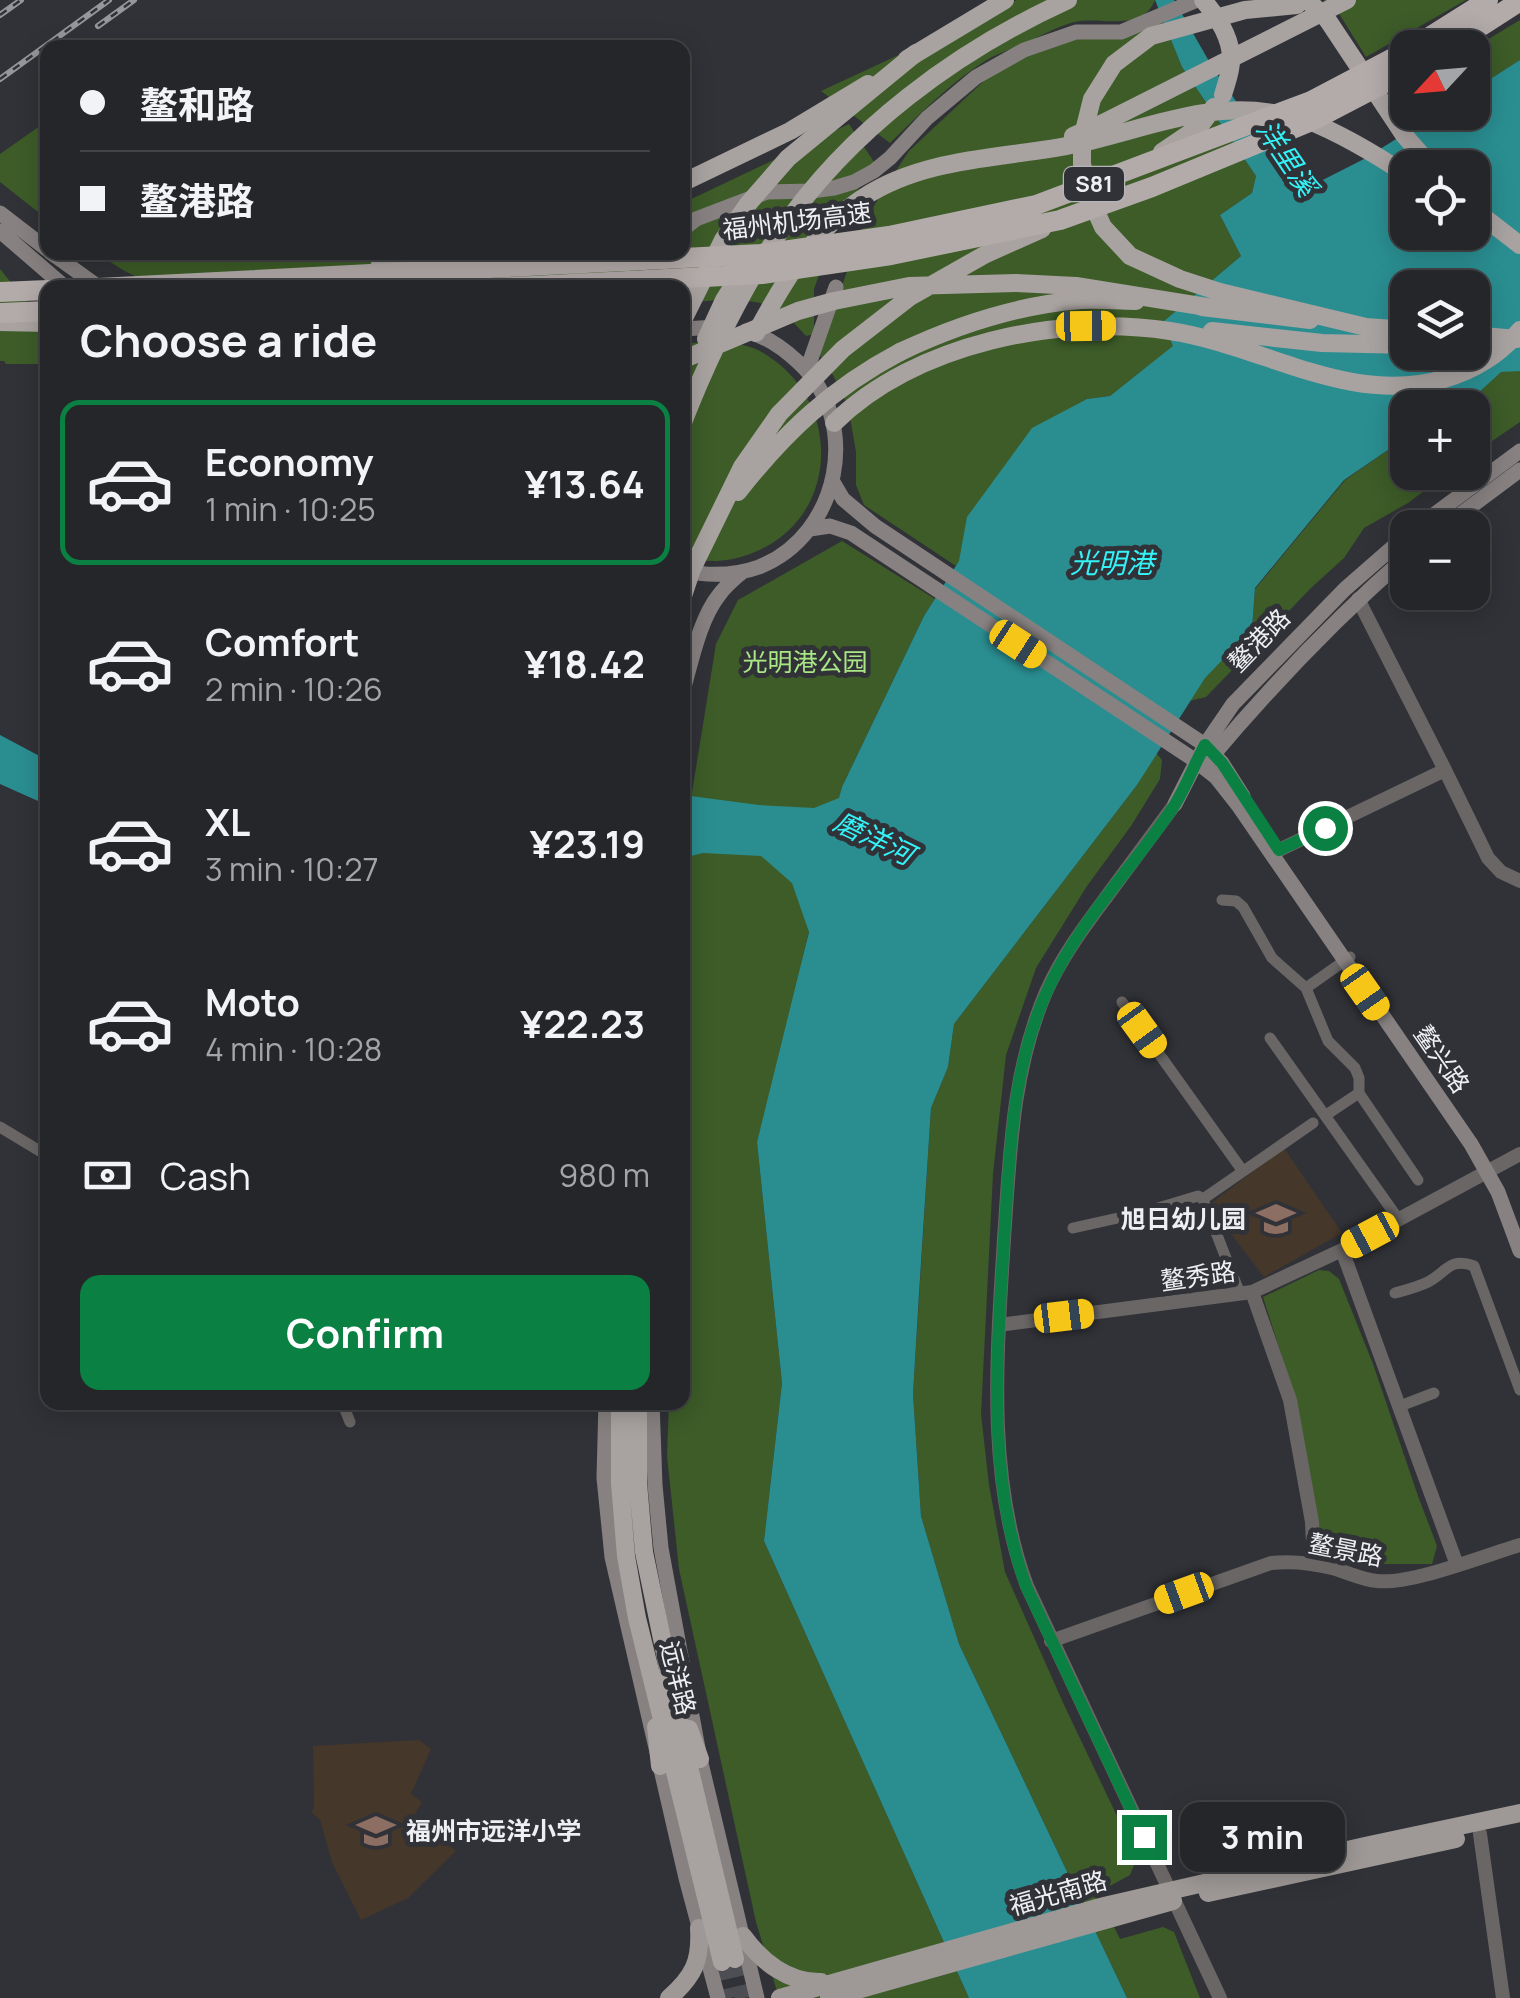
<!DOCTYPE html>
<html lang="en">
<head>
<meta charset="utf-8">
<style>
	body { margin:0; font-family:Manrope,"Noto Sans SC",sans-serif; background:#2d2e31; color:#f1f3f6; height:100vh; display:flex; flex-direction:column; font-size:38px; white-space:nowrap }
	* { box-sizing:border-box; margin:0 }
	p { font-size:32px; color:#a3a5a8 }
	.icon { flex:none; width:55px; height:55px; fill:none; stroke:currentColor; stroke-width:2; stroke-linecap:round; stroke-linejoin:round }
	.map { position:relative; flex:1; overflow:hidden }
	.drawer { position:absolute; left:40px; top:280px; width:650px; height:1130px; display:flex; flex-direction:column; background:#252629; border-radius:20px; box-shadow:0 5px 25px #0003,0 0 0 2px #424346 }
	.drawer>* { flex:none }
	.guide { position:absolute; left:40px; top:40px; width:650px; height:220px; border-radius:20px; box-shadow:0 5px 25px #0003,0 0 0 2px #424346; display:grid; align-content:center; height:220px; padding:0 40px; background:#252629 }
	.needle { width:65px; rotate:244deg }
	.fabs { position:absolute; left:1390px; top:30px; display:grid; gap:20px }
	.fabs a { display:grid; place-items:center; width:100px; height:100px; border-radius:20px; background:#252629; box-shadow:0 5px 25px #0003,0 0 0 2px #424346; font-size:50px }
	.end { position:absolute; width:45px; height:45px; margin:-22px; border:12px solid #0b8043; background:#fff; box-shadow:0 0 0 5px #fff }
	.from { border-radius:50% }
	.bubble { position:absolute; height:70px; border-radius:20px; background:#252629; box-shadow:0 5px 25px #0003,0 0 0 2px #424346; font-size:32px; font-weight:700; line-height:70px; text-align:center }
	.car { position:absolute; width:30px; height:60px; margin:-30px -15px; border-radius:12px; box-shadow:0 0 8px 2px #0007; background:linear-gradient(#f5c518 24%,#345 0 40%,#f5c518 0 76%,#345 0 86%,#f5c518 0) }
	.guide b { display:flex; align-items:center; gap:35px; height:95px; font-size:38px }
	.guide b+b { border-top:2px solid #424346 }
	.guide i { width:25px; height:25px; background:#f1f3f6 }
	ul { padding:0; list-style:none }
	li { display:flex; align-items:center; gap:30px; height:165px; margin:0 20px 15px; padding:0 20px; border:5px solid transparent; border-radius:20px }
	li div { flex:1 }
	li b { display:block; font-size:38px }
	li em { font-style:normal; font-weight:700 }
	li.selected { border-color:#0b8043 }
	li>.icon { width:90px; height:90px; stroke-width:1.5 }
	h2 { padding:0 40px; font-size:45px; line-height:120px }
	.pay { display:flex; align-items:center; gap:25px; height:110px; padding:0 40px; font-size:38px }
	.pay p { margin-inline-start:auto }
	.action { display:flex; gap:20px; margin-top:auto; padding:20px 40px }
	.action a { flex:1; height:115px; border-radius:20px; background:#0b8043; color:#fff; font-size:40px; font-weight:700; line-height:115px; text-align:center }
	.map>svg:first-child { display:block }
</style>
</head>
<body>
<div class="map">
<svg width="1520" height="1998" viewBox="0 0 1520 1998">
	<rect width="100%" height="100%" fill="#313237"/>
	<!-- education -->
	<path fill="#453729" d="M 1284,1148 L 1342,1233 L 1264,1277 L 1209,1205 Z
		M 419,1740 L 431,1749 L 411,1794 L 422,1802 L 413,1817 L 456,1851 L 408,1898 L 361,1920 L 332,1862 L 320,1820 L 311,1812 L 314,1808 L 313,1746 Z"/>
	<!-- green -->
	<path fill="#3d5c28" d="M 1017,0 L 1155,0 C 1141,35 1097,14 1071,23 C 1054,28 1037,38 1021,45 C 1009,50 996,54 985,61 C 950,83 920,114 890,143 L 821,91 Z
		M 1324,0 L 1466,0 L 1366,57 L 1338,12 Z
		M 1520,20 L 1520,60 L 1473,90 L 1472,49 Z
		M 1164,22 L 1182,67 L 1256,176 L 1252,193 L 1220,215 L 1241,256 L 1164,322 L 1174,346 L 1110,396 L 1087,399 L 956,566 L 864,505 L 856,485 L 856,452 L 848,406 L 833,375 L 819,354 L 862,227 L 882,192 L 909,151 L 987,78 L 1050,44 Z
		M 47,121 L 47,219 L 0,182 L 0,154 Z
		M 849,124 L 876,165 L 868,172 L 836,228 L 814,289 L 814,334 L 806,336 C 798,327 787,315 777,309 C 752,296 709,300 683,304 L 682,288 L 656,287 L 647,253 L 682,252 L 683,203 Z
		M 96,253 L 632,253 L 641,287 L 156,287 L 123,270 Z
		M 0,269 L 25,300 L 47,318 L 47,364 L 6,364 L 4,361 L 0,361 Z
		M 721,340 C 733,343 747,345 758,350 C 844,395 843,520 750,554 C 729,562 704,564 683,556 L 683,344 Z
		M 1501,371 L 1520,371 L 1520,422 L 1473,454 L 1472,408 L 1449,408 L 1476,395 Z
		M 1407,437 L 1408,472 L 1448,473 L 1408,503 L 1364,528 L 1344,558 L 1312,587 L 1206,697 L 1189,701 L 1205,677 L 1252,629 L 1255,589 L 1345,480 Z
		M 842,541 L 935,599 L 924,616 L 842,787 L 786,1031 L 757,1142 L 782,1383 L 764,1541 L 969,1998 L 779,1998 L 756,1922 L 679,1569 L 667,1456 L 669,1403 L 682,1402 L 683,848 L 716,644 L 738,600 Z
		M 1156,753 L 1162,760 L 1160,779 L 1131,826 L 1087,886 L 1036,968 L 1006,1055 L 993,1174 L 981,1414 L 989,1485 L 1005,1572 L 1065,1707 L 1137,1858 L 1130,1875 L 1097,1893 L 1120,1939 L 1163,1927 L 1174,1932 L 1200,1998 L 1127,1998 L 959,1644 L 921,1516 L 913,1394 L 931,1108 L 948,1067 L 954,1024 L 1137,785 Z
		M 1319,1270 L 1329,1271 L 1339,1279 L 1373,1364 L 1418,1496 L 1437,1546 L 1432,1564 L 1369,1564 L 1336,1557 L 1324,1547 L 1315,1516 L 1289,1379 L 1263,1297 Z"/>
	<!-- water -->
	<path fill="#2a8e91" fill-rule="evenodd" d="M 1155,0 L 1174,0 L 1214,70 L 1238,104 L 1284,176 L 1303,190 L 1364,159 L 1438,113 L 1472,112 L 1473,90 L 1520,60 L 1520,371 L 1501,372 L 1476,395 L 1449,407 L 1408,408 L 1407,437 L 1344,480 L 1255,588 L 1252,629 L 1205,678 L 1137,785 L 954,1024 L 948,1067 L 931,1108 L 919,1294 L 913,1394 L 921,1516 L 959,1644 L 1127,1998 L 969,1998 L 764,1541 L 782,1383 L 757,1142 L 809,932 L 792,883 L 761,856 L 703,853 L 683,858 L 683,795 L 759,805 L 814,808 L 839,798 L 842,787 L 924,616 L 959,561 L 967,517 L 1032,428 L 1087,399 L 1110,396 L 1173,346 L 1163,322 L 1241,256 L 1220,215 L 1252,193 L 1256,176 L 1182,67 ZM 1408,168 L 1472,168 L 1472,232 L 1408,232 ZM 1408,288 L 1472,288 L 1472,352 L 1408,352 Z
		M 0,735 L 47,760 L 47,805 L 0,784 Z"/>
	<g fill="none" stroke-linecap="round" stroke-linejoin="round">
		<!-- trunk-tunnel -->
		<path stroke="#4d4e53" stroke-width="18" stroke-dasharray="18 9" stroke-linecap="butt" d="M 735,1959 L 744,1998
			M 722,1962 L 730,1998"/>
		<!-- minor -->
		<path stroke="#696665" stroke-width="11" d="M 1222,900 L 1236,901 L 1243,907 L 1272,958 L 1306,988 L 1328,1041 L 1355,1068 L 1359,1078 L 1359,1093 L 1418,1180
			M 1306,988 L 1350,957
			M 1122,1002 L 1242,1170
			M 1270,1038 L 1399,1220
			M 1326,1115 L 1359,1093
			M 0,1127 L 48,1156
			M 1203,1199 L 1240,1294
			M 1073,1228 L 1145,1212 L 1198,1196 L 1203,1199 L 1313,1123
			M 1395,1293 C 1406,1290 1418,1287 1428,1282 C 1447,1272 1449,1257 1474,1266 L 1520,1390
			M 342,1402 L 350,1422
			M 1400,1406 L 1434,1393"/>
		<!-- tertiary -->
		<path stroke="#696665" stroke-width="14" d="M 1358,599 L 1445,770
			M 1175,804 C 1153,834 1130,865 1107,896 C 1084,927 1062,956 1046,992 C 1012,1071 1010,1154 1004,1239 C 997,1353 986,1476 1027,1586 L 1220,1998
			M 1272,855 L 1279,850 L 1445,770 L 1488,858 L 1501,872 L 1520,881
			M 1342,1250 L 1457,1565
			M 1252,1292 L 1290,1400 L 1312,1522 L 1314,1564
			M 999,1325 L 1252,1292 L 1342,1250 L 1520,1154
			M 1051,1641 L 1271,1563 C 1291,1561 1312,1563 1332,1568 C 1347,1572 1362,1580 1377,1581 C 1411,1585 1486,1555 1520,1545
			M 1480,1834 L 1503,1998"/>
		<!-- secondary -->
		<path stroke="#878281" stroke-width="15" d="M 0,213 L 48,250
			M 682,230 L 696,219 L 767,192 L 811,191 L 834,188 L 854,182 L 874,171 L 890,158 L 927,118 L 976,77 L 1024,50 L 1076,32 L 1121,32 L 1197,0
			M 0,231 L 66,288
			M 50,252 L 100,288
			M 682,329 L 718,327
			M 807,370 L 836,287
			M 833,482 L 843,499 L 875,526 L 1205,745 L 1222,763 L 1243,796
			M 1416,528 L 1520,451
			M 1442,528 L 1520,470
			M 810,529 L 830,526 L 851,533 L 1193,759 L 1216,777 L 1238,805 L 1471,1144 L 1498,1192 L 1520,1251
			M 683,571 C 709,576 734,576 759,567 C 840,535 863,421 798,362 C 783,348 766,336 746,331
			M 682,694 C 691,664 699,620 719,595 C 725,586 734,579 742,572
			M 1208,761 C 1270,687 1335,619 1408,555
			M 1175,804 L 1205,745 L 1233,704 L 1345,589 L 1408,534
			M 606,1402 L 604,1478 L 612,1557 L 686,1878 L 718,1998
			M 652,1402 L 655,1485 L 661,1548 L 700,1759 L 757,1998"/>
		<!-- primary -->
		<path stroke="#9e9896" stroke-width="18" d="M 1208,1893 L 1456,1839
			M 743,1936 C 761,1961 788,1983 821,1982
			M 669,1998 C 694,1976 701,1961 699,1928
			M 780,1998 L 1104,1906 L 1365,1846 L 1520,1813
			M 829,1998 L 1173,1901"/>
		<!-- trunk -->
		<path stroke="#a8a2a0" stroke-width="18" d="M 1327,19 L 1404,135 L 1433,168
			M 907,59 L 1005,0
			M 1304,119 C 1342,134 1374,153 1408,176
			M 1073,136 L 1103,123 L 1347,0
			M 1162,152 L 1199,127 L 1214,107
			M 682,183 L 790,131 L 868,84
			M 1472,208 L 1520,245
			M 379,267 L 447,252
			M 1202,307 L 1310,320
			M 0,322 L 48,323
			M 1212,331 L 1322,343 L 1408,345
			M 756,333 C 783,283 814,229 864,197 C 927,156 1005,159 1077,144 C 1147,129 1206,100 1279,114
			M 1472,335 L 1517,339
			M 900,352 C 957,325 1017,305 1081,300 C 1099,299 1118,301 1136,301
			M 834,423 C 916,343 1059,314 1170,331 C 1263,345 1347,406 1444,379 C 1473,371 1501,354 1520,330
			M 620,1402 L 620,1483 L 626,1556 L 637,1618 L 722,1962
			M 638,1402 L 638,1483 L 644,1552 L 685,1750 L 735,1959
			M 656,1727 L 660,1766
			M 689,1729 L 700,1759"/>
		<!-- motorway -->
		<path stroke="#b3aba9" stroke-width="20" d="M 1412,48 L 1488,0
			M 1447,48 L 1520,1
			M 0,292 L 48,290
			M 0,313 L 48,311"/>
		<!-- rail casing -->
		<g stroke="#96979b" stroke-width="6">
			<path id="rail" d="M 0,15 L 21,0
				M 98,26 L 134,0
				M 0,79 L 109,0"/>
		</g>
		<!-- rail -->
		<use href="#rail" stroke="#313237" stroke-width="2.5" stroke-dasharray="8" stroke-linecap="butt"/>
		<!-- trunk-bridge -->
		<path stroke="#a8a2a0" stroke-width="18" d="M 1203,0 C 1217,16 1232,38 1231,61 C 1231,72 1226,84 1223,95
			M 1307,0 L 1327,19
			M 1297,5 L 1245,10 L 1151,36 L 1114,64 L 1092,99 L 1082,139 L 1082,164 L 1090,198 L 1103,227 L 1130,256 L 1180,279 L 1220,292 L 1366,327 L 1408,330
			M 682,322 L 723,240 L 748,204 L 788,158 L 916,53
			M 706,339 L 724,300 L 746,265
			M 682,360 L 798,311 L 834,301 L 909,286 L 1016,283 L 1076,286 L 1213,308
			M 682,425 C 708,358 740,293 779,233 C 849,130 956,51 1068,0
			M 738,492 C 785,432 832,388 900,352
			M 682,599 L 692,569 L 742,467 L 779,414 L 843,349 L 910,297 L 986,254 L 1042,229"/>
		<!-- motorway-bridge -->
		<path stroke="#b3aba9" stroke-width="20" d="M 98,288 L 761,254 L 889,236 L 1036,205 L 1311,101 L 1408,50
			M 495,288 L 762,274 L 891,255 L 1060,220 L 1152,187 L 1314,120 L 1408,71"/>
	</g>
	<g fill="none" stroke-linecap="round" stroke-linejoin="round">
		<!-- route -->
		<path stroke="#0b8043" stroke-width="12" d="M 1144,1837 L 1026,1586 C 986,1475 997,1355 1004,1240 C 1010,1153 1011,1067 1049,987 C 1080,920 1133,868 1174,806 C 1186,787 1194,765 1205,745 L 1222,763 L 1279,850 L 1325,828"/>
	</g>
	<!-- icons -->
	<defs>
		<g id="school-bare" transform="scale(3)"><path d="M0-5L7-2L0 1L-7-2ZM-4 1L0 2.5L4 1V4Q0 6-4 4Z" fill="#8d6e63" stroke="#313237" stroke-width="2.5" paint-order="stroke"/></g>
	</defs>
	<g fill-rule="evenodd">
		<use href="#school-bare" x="1276" y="1219"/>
		<use href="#school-bare" x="376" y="1831"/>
	</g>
	<g text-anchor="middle" stroke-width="10" stroke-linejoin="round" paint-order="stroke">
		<!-- shield labels -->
		<rect fill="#313237" stroke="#b5b6ba" stroke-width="2.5" x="1064" y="167" width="60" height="34" rx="8"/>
		<g font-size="22" font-weight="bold" fill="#eeeff2">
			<text x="1094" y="192">S81</text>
		</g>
		<!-- street labels -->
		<g font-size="25" fill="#eeeff2" stroke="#313237">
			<text transform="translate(797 221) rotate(-7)" y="9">福州机场高速</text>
			<text transform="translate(1259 640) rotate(-46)" y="9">鳌港路</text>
			<text transform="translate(1442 1059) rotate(55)" y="9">鳌兴路</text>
			<text transform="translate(1198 1276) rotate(-8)" y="9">鳌秀路</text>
			<text transform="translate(1346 1550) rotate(11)" y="9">鳌景路</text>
			<text transform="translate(678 1678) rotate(76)" y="9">远洋路</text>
			<text transform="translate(1058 1893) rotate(-16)" y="9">福光南路</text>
		</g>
		<!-- park labels -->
		<g font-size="25" fill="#a9e684" stroke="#313237">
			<text x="805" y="671">光明港公园</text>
		</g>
		<!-- poi labels -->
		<g font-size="25" font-weight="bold" fill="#eeeff2" stroke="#313237" text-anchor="end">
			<text x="1246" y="1228">旭日幼儿园</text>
			<text x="406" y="1840" text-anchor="start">福州市远洋小学</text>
		</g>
		<!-- water labels -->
		<g font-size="28" font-style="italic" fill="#33f3f8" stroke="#313237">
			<text transform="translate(1287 158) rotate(56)" y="10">洋里溪</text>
			<text x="1112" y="573">光明港</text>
			<text transform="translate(874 838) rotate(26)" y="10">磨洋河</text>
		</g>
	</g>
</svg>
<div class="fabs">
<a><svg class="needle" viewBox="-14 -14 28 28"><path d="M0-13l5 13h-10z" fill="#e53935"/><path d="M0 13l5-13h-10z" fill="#a3a5a8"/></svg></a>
<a><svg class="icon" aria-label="locate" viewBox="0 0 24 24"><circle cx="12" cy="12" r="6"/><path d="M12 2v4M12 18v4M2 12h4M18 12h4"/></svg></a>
<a><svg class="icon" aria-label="layers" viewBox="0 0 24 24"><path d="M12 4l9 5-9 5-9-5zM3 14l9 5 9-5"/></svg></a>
<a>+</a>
<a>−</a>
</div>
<i class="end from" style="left:1325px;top:828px"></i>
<i class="end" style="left:1144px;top:1837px"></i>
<div class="bubble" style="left:1180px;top:1802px;width:165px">3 min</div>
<i class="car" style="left:1086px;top:326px;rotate:89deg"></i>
<i class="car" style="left:1018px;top:644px;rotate:123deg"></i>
<i class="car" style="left:1365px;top:992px;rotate:145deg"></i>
<i class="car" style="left:1142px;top:1030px;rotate:144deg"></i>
<i class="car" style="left:1370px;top:1235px;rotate:242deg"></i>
<i class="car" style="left:1064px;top:1316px;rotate:83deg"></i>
<i class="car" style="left:1184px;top:1593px;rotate:250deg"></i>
<div class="guide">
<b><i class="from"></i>鳌和路</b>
<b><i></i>鳌港路</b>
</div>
<section class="drawer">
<h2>Choose a ride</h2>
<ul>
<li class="selected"><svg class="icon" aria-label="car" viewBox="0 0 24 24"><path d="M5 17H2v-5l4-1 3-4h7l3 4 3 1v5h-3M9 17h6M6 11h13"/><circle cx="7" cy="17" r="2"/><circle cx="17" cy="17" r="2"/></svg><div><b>Economy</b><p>1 min · 10:25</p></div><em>¥13.64</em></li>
<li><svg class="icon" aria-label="car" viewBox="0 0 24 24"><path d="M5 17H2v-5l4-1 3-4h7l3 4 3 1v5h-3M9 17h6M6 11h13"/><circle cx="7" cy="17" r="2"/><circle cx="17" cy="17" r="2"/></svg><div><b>Comfort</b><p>2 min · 10:26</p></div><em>¥18.42</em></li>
<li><svg class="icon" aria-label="car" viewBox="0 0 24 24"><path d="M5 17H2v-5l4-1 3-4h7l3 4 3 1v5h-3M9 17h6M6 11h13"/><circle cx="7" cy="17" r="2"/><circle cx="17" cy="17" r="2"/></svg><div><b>XL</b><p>3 min · 10:27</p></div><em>¥23.19</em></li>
<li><svg class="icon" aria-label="car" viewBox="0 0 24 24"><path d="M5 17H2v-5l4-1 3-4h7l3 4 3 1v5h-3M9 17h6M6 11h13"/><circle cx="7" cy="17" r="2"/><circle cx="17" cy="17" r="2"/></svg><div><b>Moto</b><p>4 min · 10:28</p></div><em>¥22.23</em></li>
</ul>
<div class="pay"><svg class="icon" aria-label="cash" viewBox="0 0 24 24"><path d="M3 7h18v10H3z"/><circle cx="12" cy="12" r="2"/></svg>Cash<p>980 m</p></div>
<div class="action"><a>Confirm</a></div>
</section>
</div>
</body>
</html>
